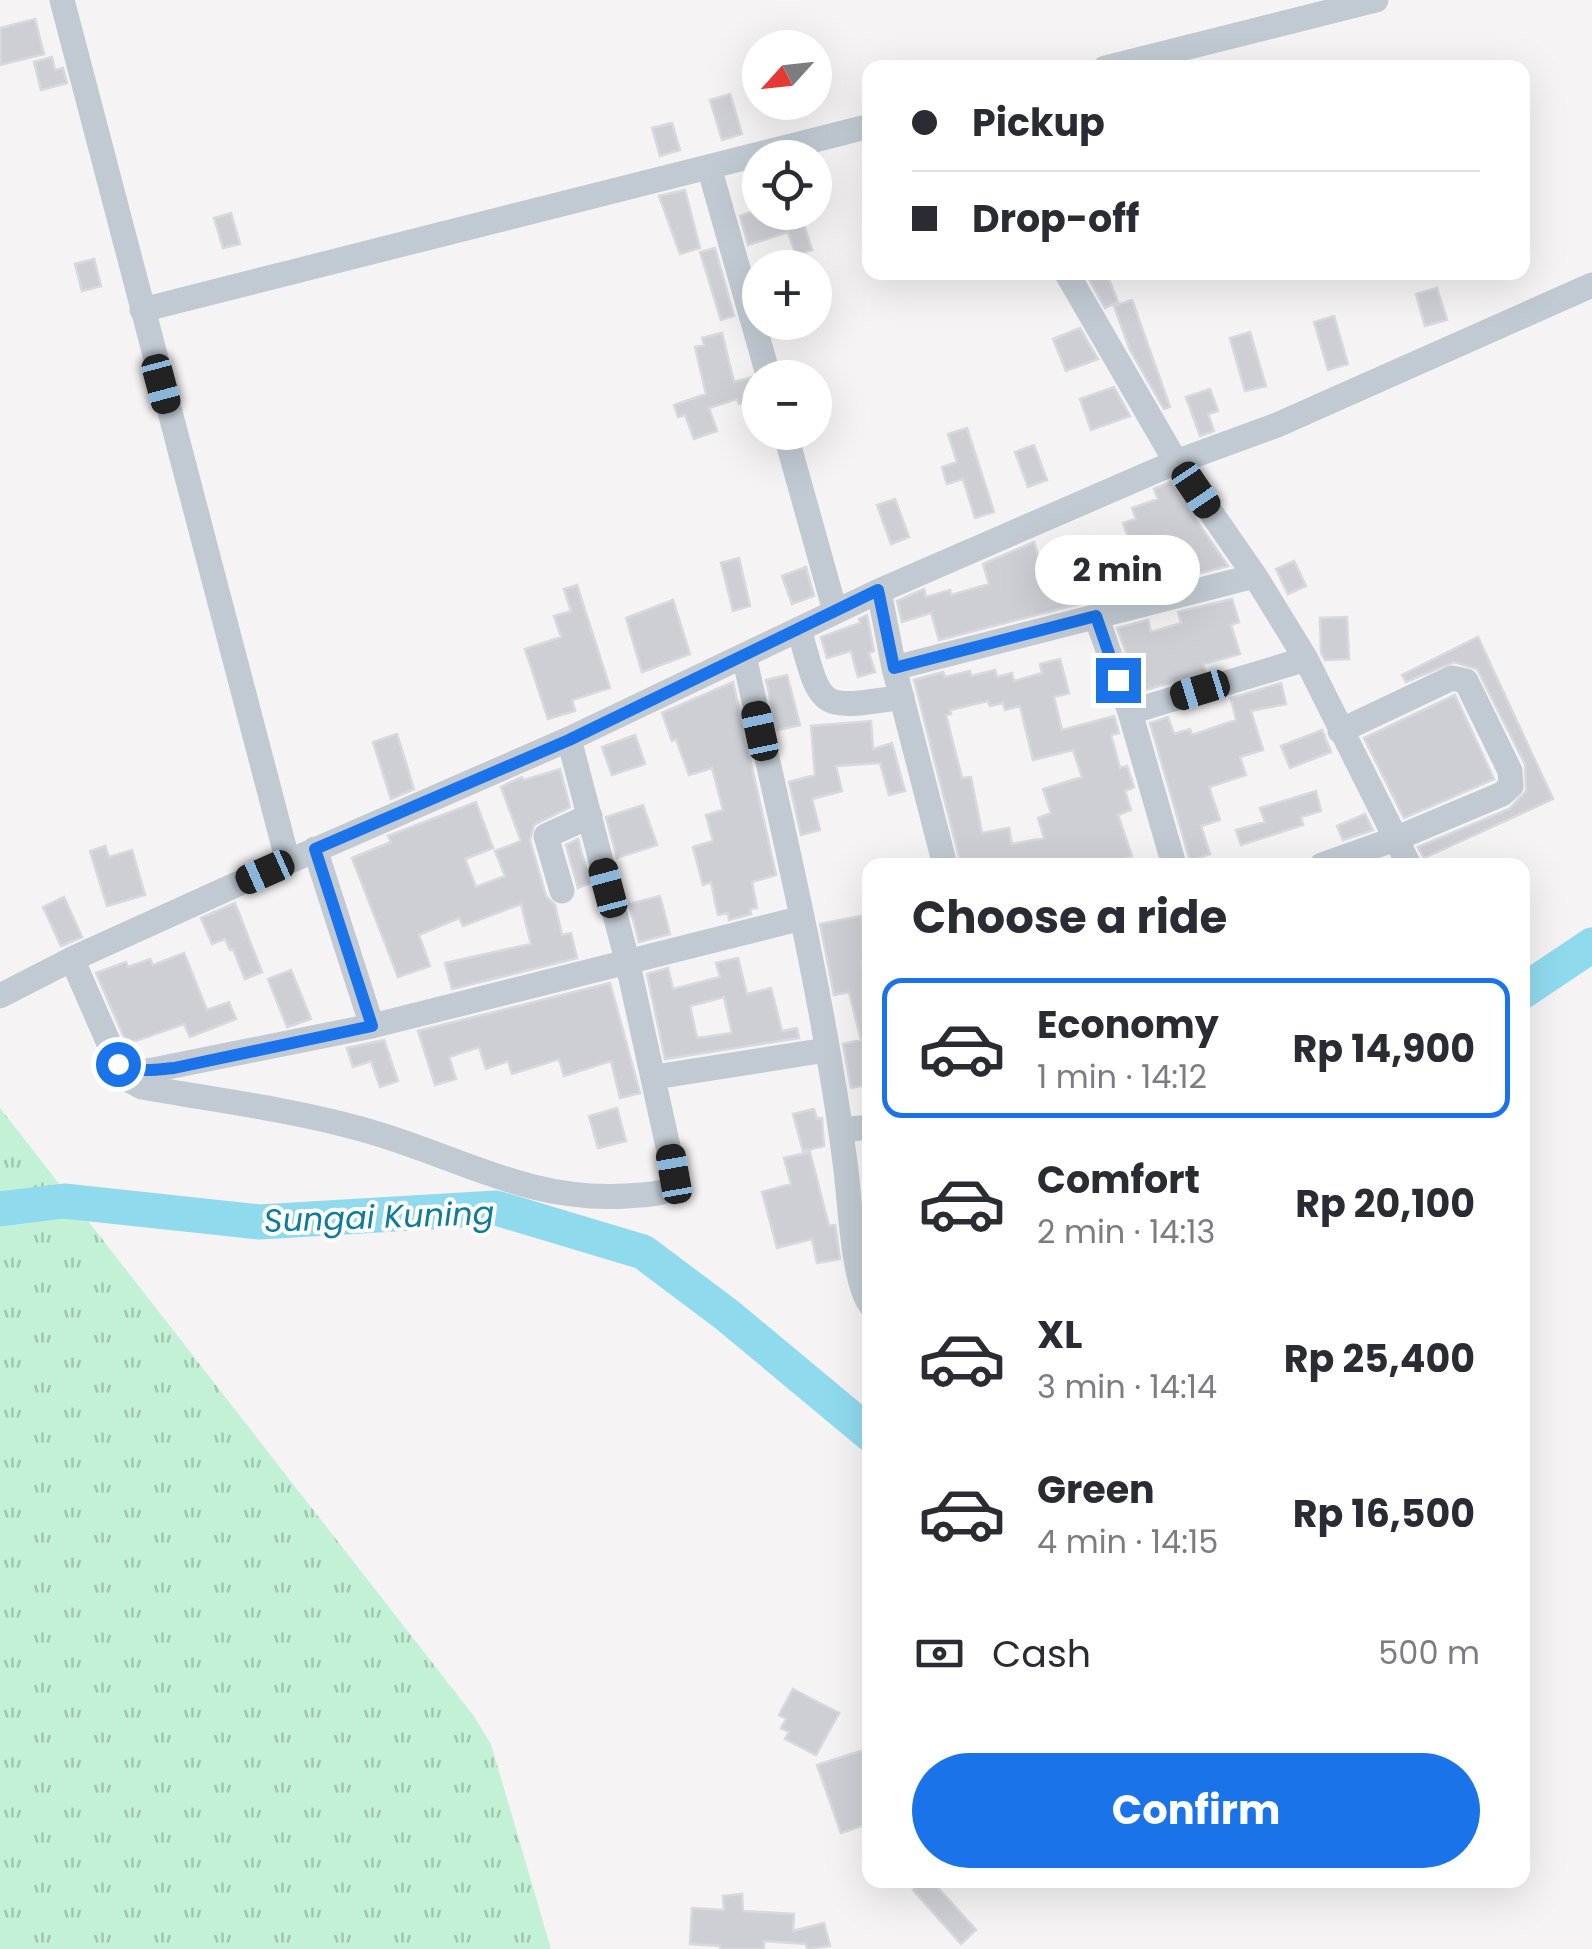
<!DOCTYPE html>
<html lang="en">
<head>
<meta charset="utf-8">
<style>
	body { margin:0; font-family:Poppins,sans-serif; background:#f2f2f3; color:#2b2b33; height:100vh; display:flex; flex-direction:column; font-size:38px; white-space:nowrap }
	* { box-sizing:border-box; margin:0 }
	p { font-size:32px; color:#7c7c81 }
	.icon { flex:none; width:55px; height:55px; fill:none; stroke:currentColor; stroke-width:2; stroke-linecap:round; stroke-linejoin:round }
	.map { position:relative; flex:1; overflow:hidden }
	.panel { position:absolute; left:862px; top:858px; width:668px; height:1030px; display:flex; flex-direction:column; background:#fff; border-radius:20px; box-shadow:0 10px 40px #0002 }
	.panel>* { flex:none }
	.guide { position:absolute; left:862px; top:60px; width:668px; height:220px; border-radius:20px; box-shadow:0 10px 40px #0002; display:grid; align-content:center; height:220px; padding:0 50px; background:#fff }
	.needle { width:65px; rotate:243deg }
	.fabs { position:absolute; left:742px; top:30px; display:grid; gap:20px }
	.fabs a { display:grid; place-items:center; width:90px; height:90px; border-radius:50%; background:#fff; box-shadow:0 10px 40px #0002; font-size:50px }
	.end { position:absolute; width:45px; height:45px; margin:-22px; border:12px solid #1a73e8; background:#fff; box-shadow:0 0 0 5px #fff }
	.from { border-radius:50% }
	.bubble { position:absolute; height:70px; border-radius:35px; background:#fff; box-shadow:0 10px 40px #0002; font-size:32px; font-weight:700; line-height:70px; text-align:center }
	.car { position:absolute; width:30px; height:60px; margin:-30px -15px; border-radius:12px; box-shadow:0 0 8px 2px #0007; background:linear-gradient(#222 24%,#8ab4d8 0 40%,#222 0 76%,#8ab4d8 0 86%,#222 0) }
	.guide b { display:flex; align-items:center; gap:35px; height:95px; font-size:38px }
	.guide b+b { border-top:2px solid #e1e1e2 }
	.guide i { width:25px; height:25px; background:#2b2b33 }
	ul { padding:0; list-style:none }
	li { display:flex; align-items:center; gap:30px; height:140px; margin:0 20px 15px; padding:0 30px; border:5px solid transparent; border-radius:20px }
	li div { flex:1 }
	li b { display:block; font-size:38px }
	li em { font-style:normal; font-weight:700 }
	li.selected { border-color:#1a73e8 }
	li>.icon { width:90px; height:90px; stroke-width:1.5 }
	h2 { padding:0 50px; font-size:45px; line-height:120px }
	.pay { display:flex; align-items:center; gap:25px; height:110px; padding:0 50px; font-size:38px }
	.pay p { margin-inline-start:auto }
	.action { display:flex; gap:20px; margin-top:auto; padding:20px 50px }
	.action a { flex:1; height:115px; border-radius:60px; background:#1a73e8; color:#fff; font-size:40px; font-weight:700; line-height:115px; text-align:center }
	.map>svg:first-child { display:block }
</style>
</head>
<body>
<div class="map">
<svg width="1592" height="1949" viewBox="0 0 1592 1949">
	<defs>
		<pattern id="grass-tufts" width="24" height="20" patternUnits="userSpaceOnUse" patternTransform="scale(2.5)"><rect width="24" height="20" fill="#c3f1d5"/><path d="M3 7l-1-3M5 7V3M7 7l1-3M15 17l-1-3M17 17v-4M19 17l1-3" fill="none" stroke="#a0c6b0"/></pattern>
	</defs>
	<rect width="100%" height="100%" fill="#f5f3f3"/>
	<!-- grass -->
	<path fill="url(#grass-tufts)" d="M 0,1108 L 473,1715 L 491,1744 L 551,1949 L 0,1949 Z"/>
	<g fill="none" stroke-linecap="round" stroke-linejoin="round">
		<!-- river -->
		<path stroke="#90daee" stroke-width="35" d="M 1522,992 L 1592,945
			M 0,1209 L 64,1201 L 260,1222 L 496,1208 L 643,1252 L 727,1315 L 870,1434"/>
	</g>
	<!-- building -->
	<path fill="#cdcfd5" stroke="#d7d9de" stroke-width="2.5" fill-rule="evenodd" d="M 35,19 L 44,54 L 0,65 L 0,28 Z
		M 52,57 L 55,70 L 63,68 L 67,83 L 41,90 L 34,62 Z
		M 730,94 L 742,134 L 722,140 L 710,100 Z
		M 672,123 L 680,150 L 660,156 L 652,128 Z
		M 685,190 L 700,248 L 680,254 L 659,196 Z
		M 760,209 L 760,212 L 800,212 L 812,250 L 796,255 L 788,232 L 748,245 L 740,216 Z
		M 231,213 L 240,244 L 223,248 L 214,218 Z
		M 715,248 L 734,316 L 721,320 L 700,252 Z
		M 94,259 L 101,286 L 82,291 L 75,264 Z
		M 1085,272 L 1106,272 L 1118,302 L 1105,308 Z
		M 1437,288 L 1447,320 L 1425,326 L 1416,294 Z
		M 1132,300 L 1170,407 L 1164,409 L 1130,350 L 1114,306 Z
		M 1334,316 L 1348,364 L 1328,370 L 1314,322 Z
		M 1080,328 L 1098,359 L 1066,371 L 1053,339 Z
		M 1250,332 L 1266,386 L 1245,391 L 1230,338 Z
		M 722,333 L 734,382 L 752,377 L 760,398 L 739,404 L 737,399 L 709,408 L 717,431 L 694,439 L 685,415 L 678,417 L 674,405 L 706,394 L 695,347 L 704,345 L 702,338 Z
		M 1114,387 L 1130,416 L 1091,430 L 1080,399 Z
		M 1210,389 L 1218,411 L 1208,414 L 1214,431 L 1200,436 L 1186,397 Z
		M 967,428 L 994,512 L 975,518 L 963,479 L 947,484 L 942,467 L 957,462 L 948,434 Z
		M 1034,445 L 1047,480 L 1028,487 L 1015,452 Z
		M 1170,482 L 1228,566 L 939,640 L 931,613 L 902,622 L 897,601 L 924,589 L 926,597 L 950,590 L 951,595 L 989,584 L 983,564 L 1034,542 L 1042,569 L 1062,563 L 1065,572 L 1134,554 L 1123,523 L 1136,519 L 1132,508 L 1158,499 L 1154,489 Z
		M 895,499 L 909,537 L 891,544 L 877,505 Z
		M 739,558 L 750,606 L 733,611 L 721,563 Z
		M 1294,561 L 1306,586 L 1288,594 L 1276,569 Z
		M 806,567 L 814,596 L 792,604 L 782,576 Z
		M 577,585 L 610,688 L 572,700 L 575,711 L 548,719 L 525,649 L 561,637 L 554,616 L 571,611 L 564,589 Z
		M 1232,599 L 1239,622 L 1231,625 L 1240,654 L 1203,664 L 1205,672 L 1140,692 L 1117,628 L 1148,620 L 1151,632 L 1181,623 L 1178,612 Z
		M 673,600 L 690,654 L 642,672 L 626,618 Z
		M 867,615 L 874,651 L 869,653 L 875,672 L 858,677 L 851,651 L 827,658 L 821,637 L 860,623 L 859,619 Z
		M 1347,617 L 1349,659 L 1325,660 L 1321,653 L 1320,618 Z
		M 1478,637 L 1553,799 L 1424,858 L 1418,847 L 1509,809 L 1526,791 L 1525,764 L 1477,669 L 1454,662 L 1406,682 L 1402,675 Z
		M 1060,659 L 1069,693 L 1054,697 L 1062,730 L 1114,716 L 1119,733 L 1111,735 L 1120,768 L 1127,766 L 1134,787 L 1125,791 L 1131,810 L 1118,815 L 1132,856 L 1104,865 L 961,865 L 914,680 L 943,672 L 945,677 L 970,671 L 971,676 L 995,670 L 997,677 L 1012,673 L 1014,681 L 1042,673 L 1040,664 ZM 988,701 L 990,706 L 1003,703 L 1005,710 L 1020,706 L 1033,760 L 1073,750 L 1082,777 L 1043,789 L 1051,813 L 1038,818 L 1044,838 L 1012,844 L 1009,828 L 982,833 L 971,777 L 962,778 L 946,715 L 951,714 L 950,710 Z
		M 787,675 L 800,725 L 777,730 L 766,680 Z
		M 733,682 L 776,875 L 752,882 L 757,908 L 750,909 L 751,914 L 729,920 L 728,913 L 718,915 L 711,882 L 703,885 L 693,847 L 713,841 L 706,815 L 723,810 L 712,768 L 689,775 L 676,739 L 672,741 L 662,713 Z
		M 1281,683 L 1286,704 L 1251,711 L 1263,750 L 1240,757 L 1246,775 L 1209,787 L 1220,820 L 1201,826 L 1210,854 L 1190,861 L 1150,723 L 1168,717 L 1174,734 L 1190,729 L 1192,735 L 1236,720 L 1231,698 Z
		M 1455,695 L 1494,779 L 1404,818 L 1364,738 Z
		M 871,721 L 873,749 L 892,743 L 905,791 L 889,795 L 880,763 L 836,766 L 842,791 L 812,799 L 820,830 L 801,835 L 789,782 L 815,775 L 811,726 Z
		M 1322,730 L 1331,752 L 1290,768 L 1281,746 Z
		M 397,734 L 414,789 L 391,799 L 373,742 Z
		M 635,735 L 645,764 L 612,775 L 602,747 Z
		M 560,769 L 570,807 L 534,825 L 530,840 L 546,896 L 555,905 L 562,935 L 571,933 L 577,958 L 452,989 L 445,963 L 531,944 L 521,904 L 463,926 L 459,918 L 419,935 L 430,966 L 398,977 L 352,858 L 391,842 L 388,836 L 476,802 L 493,848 L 465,859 L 476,887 L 505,876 L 495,851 L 521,841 L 501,787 L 522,777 L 524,780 Z
		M 1316,791 L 1321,811 L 1301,817 L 1303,825 L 1241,845 L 1236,830 L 1265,822 L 1260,808 Z
		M 643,805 L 657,845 L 617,858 L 606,817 Z
		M 1365,814 L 1373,830 L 1343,840 L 1337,826 Z
		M 578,839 L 590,883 L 578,888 L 566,845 Z
		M 105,846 L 109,857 L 132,850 L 145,895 L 107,906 L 90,851 Z
		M 660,896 L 670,934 L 639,942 L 629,904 Z
		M 64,897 L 82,937 L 61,946 L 43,907 Z
		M 235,903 L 262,972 L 245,979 L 233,949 L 230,950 L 225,939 L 212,944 L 201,918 Z
		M 861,916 L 864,930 L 870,929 L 870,959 L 861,961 L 870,1003 L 870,1084 L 851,1088 L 843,1044 L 861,1040 L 849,992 L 834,995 L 820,924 Z
		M 184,953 L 207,1010 L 229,1002 L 236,1019 L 190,1037 L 184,1024 L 127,1044 L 96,973 L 126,962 L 128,967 L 150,959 L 153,965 Z
		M 738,958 L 747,994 L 771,988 L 782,1031 L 797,1028 L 799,1038 L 665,1059 L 647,974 L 668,968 L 673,989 L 720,977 L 716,963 ZM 724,997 L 732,1033 L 697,1038 L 690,1006 Z
		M 291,970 L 311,1019 L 287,1027 L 268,979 Z
		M 610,983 L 640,1093 L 620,1098 L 611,1061 L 564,1076 L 559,1059 L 512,1074 L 508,1061 L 486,1069 L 479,1047 L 449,1057 L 456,1079 L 435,1085 L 418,1031 Z
		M 384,1040 L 398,1081 L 380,1087 L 371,1061 L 353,1067 L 347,1048 Z
		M 617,1108 L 626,1141 L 598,1148 L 589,1116 Z
		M 814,1109 L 817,1119 L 822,1118 L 824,1146 L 803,1151 L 793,1114 Z
		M 810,1152 L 829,1226 L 835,1225 L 840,1259 L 817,1263 L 812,1239 L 777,1248 L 762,1192 L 791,1184 L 784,1158 Z
		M 793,1689 L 839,1713 L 816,1755 L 785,1739 L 789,1732 L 781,1728 L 786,1719 L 779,1715 Z
		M 870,1748 L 870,1823 L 841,1833 L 817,1765 Z
		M 923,1880 L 931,1880 L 976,1930 L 961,1944 L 913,1890 Z
		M 742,1894 L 743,1911 L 794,1914 L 793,1931 L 824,1923 L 830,1946 L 807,1949 L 806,1944 L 764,1941 L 764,1949 L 720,1949 L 720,1946 L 690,1944 L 692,1908 L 724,1910 L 723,1896 Z"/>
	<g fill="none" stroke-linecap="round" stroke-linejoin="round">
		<!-- minor -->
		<path stroke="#c1cad2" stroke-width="25" d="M 62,0 L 288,862
			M 1105,68 L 1376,0
			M 709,167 L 769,378
			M 1066,272 L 1176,462 L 1255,576 L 1306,659 L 1409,865
			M 142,310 L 870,126
			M 785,432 L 835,611
			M 879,591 L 894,668 L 945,865
			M 1096,616 L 1130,712 L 1174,865
			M 799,629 C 822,711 817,710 902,697
			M 744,656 C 782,826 824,997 846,1170 C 850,1202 853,1280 870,1304
			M 894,668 L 1255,576
			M 1130,712 L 1306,659
			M 315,849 L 372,1026
			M 1322,865 L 1395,839 L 1502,794 L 1511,786 L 1510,771 L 1466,681 L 1452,678 L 1340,731
			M 562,891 L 546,836 L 590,816
			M 72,959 L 118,1064 L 128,1069 L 148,1071 L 372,1026 L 802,918
			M 0,996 L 72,959 L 242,882 L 569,739 L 879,591 L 1176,462 L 1277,425 L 1592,285
			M 118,1064 L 131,1081 L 142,1087 C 215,1100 289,1109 361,1129 C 454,1154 525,1202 626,1196 C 641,1195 658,1195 671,1189 L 674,1174 L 627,960 L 569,739
			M 655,1077 L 826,1050
			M 841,1130 L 870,1127"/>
	</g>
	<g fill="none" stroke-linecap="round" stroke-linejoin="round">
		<!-- route -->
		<path stroke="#1a73e8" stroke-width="12" d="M 118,1064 C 136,1073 154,1070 174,1068 L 372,1026 L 315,849 L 569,740 L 878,590 L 894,668 L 1096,616 L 1118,680"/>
	</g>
	<g text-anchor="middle" stroke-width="8" stroke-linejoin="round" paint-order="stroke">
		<!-- water labels -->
		<g font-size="32" font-style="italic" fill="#0c7c9b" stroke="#fff">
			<text transform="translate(379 1217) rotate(-2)" y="11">Sungai Kuning</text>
		</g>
	</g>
</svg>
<div class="fabs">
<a><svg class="needle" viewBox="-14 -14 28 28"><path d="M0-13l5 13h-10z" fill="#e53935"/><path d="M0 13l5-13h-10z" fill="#7c7c81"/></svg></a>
<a><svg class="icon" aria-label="locate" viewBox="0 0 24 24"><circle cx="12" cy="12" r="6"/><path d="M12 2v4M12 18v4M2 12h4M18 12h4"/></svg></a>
<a>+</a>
<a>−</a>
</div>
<i class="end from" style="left:118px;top:1064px"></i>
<i class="end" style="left:1118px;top:680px"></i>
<div class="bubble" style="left:1035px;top:535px;width:165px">2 min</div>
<i class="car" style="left:161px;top:384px;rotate:165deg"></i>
<i class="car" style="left:1196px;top:490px;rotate:146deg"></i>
<i class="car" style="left:1200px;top:690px;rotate:253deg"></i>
<i class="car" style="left:760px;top:731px;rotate:348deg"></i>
<i class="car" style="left:265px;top:872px;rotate:246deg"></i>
<i class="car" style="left:608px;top:888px;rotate:345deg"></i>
<i class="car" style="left:674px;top:1174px;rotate:350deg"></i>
<div class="guide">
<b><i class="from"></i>Pickup</b>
<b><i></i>Drop-off</b>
</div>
<section class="panel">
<h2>Choose a ride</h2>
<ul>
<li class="selected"><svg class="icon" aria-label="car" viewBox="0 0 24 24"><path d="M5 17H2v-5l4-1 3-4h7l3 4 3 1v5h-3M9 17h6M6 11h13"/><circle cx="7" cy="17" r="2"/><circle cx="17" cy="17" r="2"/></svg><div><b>Economy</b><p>1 min · 14:12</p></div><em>Rp 14,900</em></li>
<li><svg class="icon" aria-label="car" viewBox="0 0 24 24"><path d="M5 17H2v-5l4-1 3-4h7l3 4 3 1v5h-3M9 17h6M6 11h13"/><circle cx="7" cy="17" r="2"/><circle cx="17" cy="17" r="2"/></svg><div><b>Comfort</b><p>2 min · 14:13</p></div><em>Rp 20,100</em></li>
<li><svg class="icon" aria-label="car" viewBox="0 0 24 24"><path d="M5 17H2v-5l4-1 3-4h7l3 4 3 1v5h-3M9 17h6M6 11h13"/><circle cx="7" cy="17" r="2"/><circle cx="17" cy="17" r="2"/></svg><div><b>XL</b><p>3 min · 14:14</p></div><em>Rp 25,400</em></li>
<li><svg class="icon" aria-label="car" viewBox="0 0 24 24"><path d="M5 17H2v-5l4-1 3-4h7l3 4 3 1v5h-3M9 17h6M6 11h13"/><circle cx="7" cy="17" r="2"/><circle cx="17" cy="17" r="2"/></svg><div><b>Green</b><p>4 min · 14:15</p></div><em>Rp 16,500</em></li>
</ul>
<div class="pay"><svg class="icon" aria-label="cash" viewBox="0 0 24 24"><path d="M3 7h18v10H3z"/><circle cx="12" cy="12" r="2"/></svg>Cash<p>500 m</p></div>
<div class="action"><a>Confirm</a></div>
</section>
</div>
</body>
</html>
